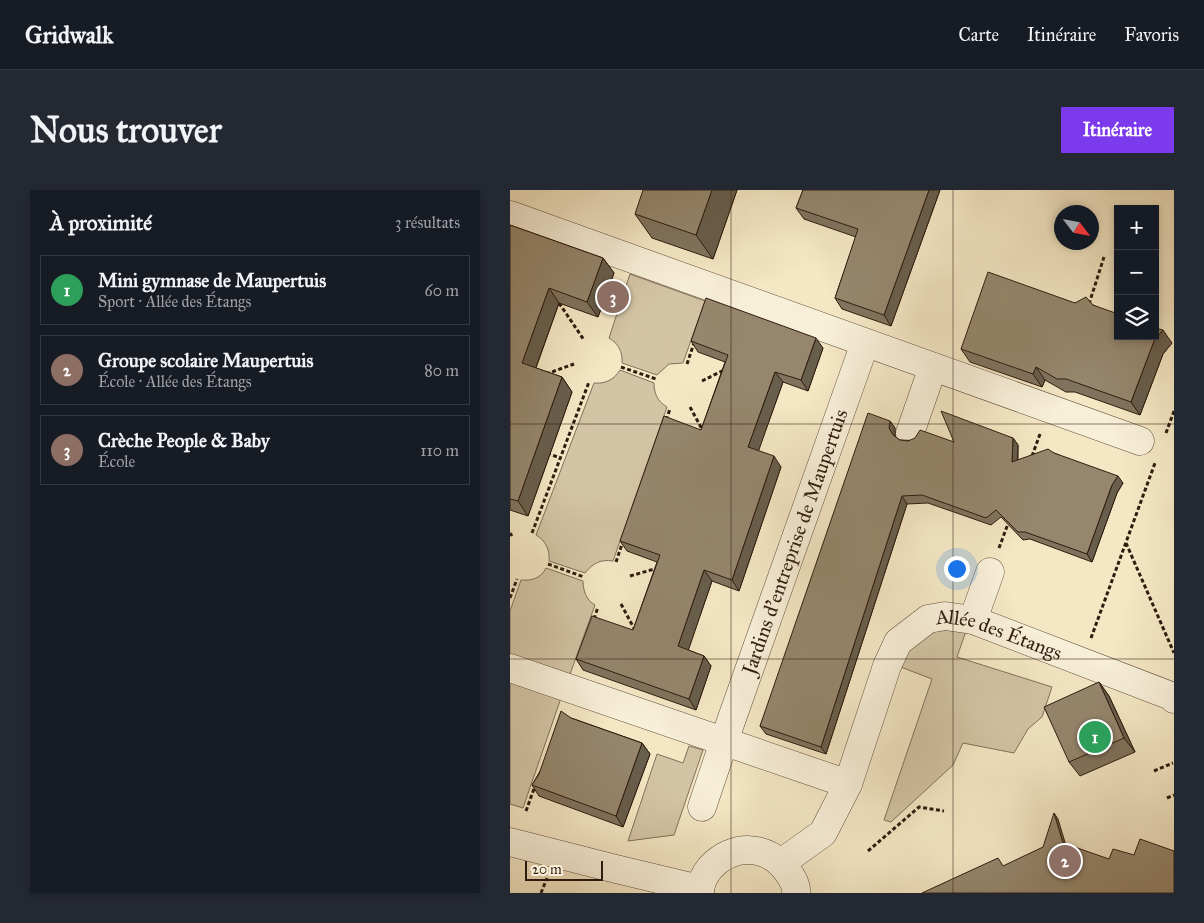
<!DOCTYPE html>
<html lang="fr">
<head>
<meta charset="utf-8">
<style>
	body { margin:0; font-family:"IM FELL Great Primer",serif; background:#242831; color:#f1f3f6 }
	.controls { position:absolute; right:15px; top:15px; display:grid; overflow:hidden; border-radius:0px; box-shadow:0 2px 8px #0003 }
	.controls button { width:45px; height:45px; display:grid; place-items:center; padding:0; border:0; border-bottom:1px solid #363941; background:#171b24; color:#f1f3f6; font:25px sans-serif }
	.compass { position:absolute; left:544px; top:15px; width:45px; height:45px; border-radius:50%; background:#171b24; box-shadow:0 2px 8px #0003; rotate:122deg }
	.scale { position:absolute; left:15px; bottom:12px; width:78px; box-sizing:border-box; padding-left:5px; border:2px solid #2f1c0f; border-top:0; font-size:14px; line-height:18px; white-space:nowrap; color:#2f1c0f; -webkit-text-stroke:4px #f8efd9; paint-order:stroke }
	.you { position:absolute; left:446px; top:378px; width:18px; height:18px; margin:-12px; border:4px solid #fff; border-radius:50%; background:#1a73e8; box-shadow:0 0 0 8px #1a73e833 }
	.badge { display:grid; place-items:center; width:32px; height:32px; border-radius:50%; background:#7c3aed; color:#fff; font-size:16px; font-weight:700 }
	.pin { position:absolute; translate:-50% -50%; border:2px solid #fff; box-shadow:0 1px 5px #0006 }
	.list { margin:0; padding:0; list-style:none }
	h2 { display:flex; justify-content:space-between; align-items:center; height:65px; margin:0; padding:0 20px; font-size:21px }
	h2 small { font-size:16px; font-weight:400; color:#9ea1a6 }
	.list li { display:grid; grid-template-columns:32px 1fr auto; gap:15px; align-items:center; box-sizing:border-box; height:70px; margin:0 10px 10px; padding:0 10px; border:1px solid #363941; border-radius:0px }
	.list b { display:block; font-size:19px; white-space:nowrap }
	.list p { margin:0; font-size:16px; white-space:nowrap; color:#9ea1a6 }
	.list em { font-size:16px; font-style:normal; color:#9ea1a6 }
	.icon { flex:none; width:28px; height:28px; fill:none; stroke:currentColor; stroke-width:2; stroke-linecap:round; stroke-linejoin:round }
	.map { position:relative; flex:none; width:664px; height:703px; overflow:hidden; border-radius:0px }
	header { display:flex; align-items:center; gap:30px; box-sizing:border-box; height:70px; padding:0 25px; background:#171b24; border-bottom:1px solid #363941 }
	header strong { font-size:24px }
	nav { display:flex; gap:28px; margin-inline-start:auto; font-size:18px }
	.intro { display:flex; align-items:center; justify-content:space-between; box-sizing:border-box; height:120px; padding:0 30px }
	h1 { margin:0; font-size:35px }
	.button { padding:12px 22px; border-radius:0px; background:#7c3aed; color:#fff; font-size:18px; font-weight:700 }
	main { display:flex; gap:30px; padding:0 30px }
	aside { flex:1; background:#171b24; border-radius:0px; box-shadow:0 2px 8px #0003 }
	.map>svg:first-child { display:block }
	.green { fill:#d3c4a5; stroke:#81705a }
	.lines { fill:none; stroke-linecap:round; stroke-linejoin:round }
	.minor-casing { stroke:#604f3c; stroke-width:29 }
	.path { stroke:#2f1c0f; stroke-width:3; stroke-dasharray:4 2.5; stroke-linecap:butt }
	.minor { stroke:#f8efd9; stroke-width:28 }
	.wall { fill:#80735e; stroke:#2f1c0f }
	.shaded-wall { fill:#685e4c; stroke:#2f1c0f }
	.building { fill:#95866d; stroke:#2f1c0f }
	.grid { fill:none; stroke:#2f1c0f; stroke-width:1; stroke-opacity:0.55 }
	.labels { text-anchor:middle; stroke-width:5; stroke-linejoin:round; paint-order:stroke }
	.street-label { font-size:20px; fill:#2f1c0f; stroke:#f8efd9 }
</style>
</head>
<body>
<header>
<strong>Gridwalk</strong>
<nav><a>Carte</a><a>Itinéraire</a><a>Favoris</a></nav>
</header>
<div class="intro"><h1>Nous trouver</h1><a class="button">Itinéraire</a></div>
<main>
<aside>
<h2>À proximité<small>3 résultats</small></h2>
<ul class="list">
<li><span class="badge" style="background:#2e9e5b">1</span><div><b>Mini gymnase de Maupertuis</b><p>Sport · Allée des Étangs</p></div><em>60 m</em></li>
<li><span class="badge" style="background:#8d6e63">2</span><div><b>Groupe scolaire Maupertuis</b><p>École · Allée des Étangs</p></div><em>80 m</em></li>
<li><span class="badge" style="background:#8d6e63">3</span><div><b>Crèche People &amp; Baby</b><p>École</p></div><em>110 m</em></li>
</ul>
</aside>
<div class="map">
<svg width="664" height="703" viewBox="0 0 664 703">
	<rect width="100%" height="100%" fill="#f4e7c4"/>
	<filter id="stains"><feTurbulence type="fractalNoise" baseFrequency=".004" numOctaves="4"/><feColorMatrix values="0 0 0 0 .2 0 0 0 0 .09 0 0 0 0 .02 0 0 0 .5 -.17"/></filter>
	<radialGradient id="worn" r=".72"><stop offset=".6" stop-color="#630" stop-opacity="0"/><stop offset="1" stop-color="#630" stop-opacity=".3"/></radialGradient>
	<!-- green -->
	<path class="green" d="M 120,84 L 195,111 L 173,173 L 159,174 L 147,185 L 112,173 C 113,162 108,153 99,148 Z
		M 110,180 L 144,193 C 144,203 147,211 157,217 L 103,371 C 91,369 83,373 75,383 L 39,371 C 40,360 36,351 26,345 L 84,193 C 95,194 104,190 110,180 Z
		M 36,378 L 73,391 C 73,400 76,410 85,415 L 59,487 L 0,466 L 0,421 L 11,390 C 22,391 31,388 36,378 Z
		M 440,440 L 456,441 L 447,467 L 542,497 L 532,527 L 518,539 L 504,563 L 453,553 L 443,575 L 381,632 L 374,630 L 422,489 L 388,476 L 396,460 L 424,441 Z
		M 0,490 L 51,508 L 13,618 L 0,614 Z
		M 179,556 L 193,560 L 164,645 L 118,651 L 147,564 L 173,573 Z"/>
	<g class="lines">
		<!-- minor casing -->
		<g class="minor-casing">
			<g id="minor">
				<path d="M 0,25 L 630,251"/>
				<path d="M 400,243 L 423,177"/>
				<path d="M 463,430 L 480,382"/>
				<path d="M 0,478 L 338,594"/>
				<path id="s1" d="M 192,617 L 221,531 L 355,153"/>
				<path d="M 0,652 L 106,679 L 190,699"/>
				<path id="s2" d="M 271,673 L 313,643 L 338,594 L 377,476 L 388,452 L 418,429 L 435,426 L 463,430 L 661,506 L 664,509"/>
				<path d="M 190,703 C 190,694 195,684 200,678 C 223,653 258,654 278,682 C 282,688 287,695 286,703"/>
			</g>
		</g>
		<!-- path -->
		<path class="path" d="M 49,113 L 74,150
			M 579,114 L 594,67
			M 177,174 L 184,153
			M 111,177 L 146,189
			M 36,184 L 64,174
			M 192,191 L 214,180
			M 180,217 L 193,241
			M 156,230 L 160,219
			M 656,243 L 664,221
			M 37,263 L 50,268
			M 522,266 L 530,244
			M 0,343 L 2,346
			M 22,343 L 79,192
			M 616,353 L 664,463
			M 489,358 L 499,331
			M 106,372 L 113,351
			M 38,374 L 74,387
			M 120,386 L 148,378
			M 0,408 L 7,389
			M 111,414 L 126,442
			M 84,429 L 88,417
			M 581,448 L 645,273
			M 644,581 L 663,573
			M 657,608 L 664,605
			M 16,621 L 25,596
			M 358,661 L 409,617 L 434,621
			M 31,703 L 37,688"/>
		<!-- minor -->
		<use href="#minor" class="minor"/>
	</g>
	<!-- wall -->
	<path class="wall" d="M 227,0 L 203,69 L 142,48 L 125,24 Z
		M 293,0 L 430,0 L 381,136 L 332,119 L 325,108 L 346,47 L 294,29 L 286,18 Z
		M 0,35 L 93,68 L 104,83 L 88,127 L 49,113 L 26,178 L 52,187 L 62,202 L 18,326 L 0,320 Z
		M 565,113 L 583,115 L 662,153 L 653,164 L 630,225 L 565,202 L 556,202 L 535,190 L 532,197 L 460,172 L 451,159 Z
		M 181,151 L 313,158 L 298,201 L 273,192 L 248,261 L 271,277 L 229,401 L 202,391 L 178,460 L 194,466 L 201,476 L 186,520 L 73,480 L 66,469 L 123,440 L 147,372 L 117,361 L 110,351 L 191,240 L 215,172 L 188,162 Z
		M 380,231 L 385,238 L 385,247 L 390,250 L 444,252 L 503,248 L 508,255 L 508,270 L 544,263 L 613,293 L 607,303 L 582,372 L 520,349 L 513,350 L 491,327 L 481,335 L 418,313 L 397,314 L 316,564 L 256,544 L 250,536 Z
		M 589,492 L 599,506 L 625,562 L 570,586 L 559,572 Z
		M 61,528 L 132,553 L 140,564 L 113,637 L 29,606 L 22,595 Z"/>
	<!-- shaded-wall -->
	<path class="shaded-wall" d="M 202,0 L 227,0 L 203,69 L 186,45 Z
		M 419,0 L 430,0 L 381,136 L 374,125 Z
		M 93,68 L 104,83 L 88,127 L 77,112 Z
		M 39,98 L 49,113 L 22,188 L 12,173 Z
		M 653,140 L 662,153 L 653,164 L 630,225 L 621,212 L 644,151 Z
		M 306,148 L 313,158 L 298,201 L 291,190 Z
		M 526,177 L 535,190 L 532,197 L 523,184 Z
		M 265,182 L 273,192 L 246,268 L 238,257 Z
		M 52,187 L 62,202 L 18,326 L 8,311 Z
		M 380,231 L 385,238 L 385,245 L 388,253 L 383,245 L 379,238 Z
		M 503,248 L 508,255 L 507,279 L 502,272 Z
		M 264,266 L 271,277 L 229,401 L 222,390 Z
		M 608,286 L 613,293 L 607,303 L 582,372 L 577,364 L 602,295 Z
		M 392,306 L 397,314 L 316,564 L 311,557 Z
		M 194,380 L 202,391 L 176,467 L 168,456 Z
		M 194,466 L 201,476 L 186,520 L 179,509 Z
		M 589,492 L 599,506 L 625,562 L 614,548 Z
		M 132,553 L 140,564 L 113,637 L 106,626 Z
		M 544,623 L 548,629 L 557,659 L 553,653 Z"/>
	<!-- building -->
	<path class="building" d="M 133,0 L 202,0 L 186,45 L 125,24 Z
		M 293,0 L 419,0 L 374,125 L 325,108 L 348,39 L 286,18 Z
		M 0,35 L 93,68 L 77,112 L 39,98 L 12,173 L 52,187 L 8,311 L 0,309 Z
		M 478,82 L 565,113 L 576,107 L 583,115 L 608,124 L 608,146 L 645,146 L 645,138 L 653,140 L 644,151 L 621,212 L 556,189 L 547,189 L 526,177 L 523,184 L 451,159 Z
		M 196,108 L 306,148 L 291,190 L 265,182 L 238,257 L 264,266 L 222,390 L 194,380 L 168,456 L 194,466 L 179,509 L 66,469 L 82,426 L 123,440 L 150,365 L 110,351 L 154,226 L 191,240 L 218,165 L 181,151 Z
		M 431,221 L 503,248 L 502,272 L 538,259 L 544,263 L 608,286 L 602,295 L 577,364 L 515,342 L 508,342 L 486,320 L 476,328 L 412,305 L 392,306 L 311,557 L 250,536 L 358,223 L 380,231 L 379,238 L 383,245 L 390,250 L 398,251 L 405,248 L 410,240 L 444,252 Z
		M 589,492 L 614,548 L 559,572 L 534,517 Z
		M 51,521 L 61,528 L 132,553 L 106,626 L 22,595 L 29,584 Z
		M 544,623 L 553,653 L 599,669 L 603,659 L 624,665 L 630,649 L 664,661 L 664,703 L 412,703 L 488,668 L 493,676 L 533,657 Z"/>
	<!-- grid -->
	<path class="grid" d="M 221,0 L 221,703M 443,0 L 443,703M 0,234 L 664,234M 0,469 L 664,469"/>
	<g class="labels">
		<!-- street labels -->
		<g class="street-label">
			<text dy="7" stroke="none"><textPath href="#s1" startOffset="281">Jardins d'entreprise de Maupertuis</textPath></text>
			<text dy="7" stroke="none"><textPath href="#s2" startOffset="369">Allée des Étangs</textPath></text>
		</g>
	</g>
	<rect width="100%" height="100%" filter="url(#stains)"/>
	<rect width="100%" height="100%" fill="url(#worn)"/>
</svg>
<div class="controls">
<button>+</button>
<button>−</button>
<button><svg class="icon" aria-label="layers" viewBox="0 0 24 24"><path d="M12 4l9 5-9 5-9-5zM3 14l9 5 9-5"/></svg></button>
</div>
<svg class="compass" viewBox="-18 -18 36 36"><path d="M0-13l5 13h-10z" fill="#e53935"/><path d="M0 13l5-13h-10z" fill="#9ea1a6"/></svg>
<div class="scale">20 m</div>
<div class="you"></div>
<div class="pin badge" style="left:585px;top:547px;background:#2e9e5b">1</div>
<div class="pin badge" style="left:555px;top:671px;background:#8d6e63">2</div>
<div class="pin badge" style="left:103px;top:107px;background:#8d6e63">3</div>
</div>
</main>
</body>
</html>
